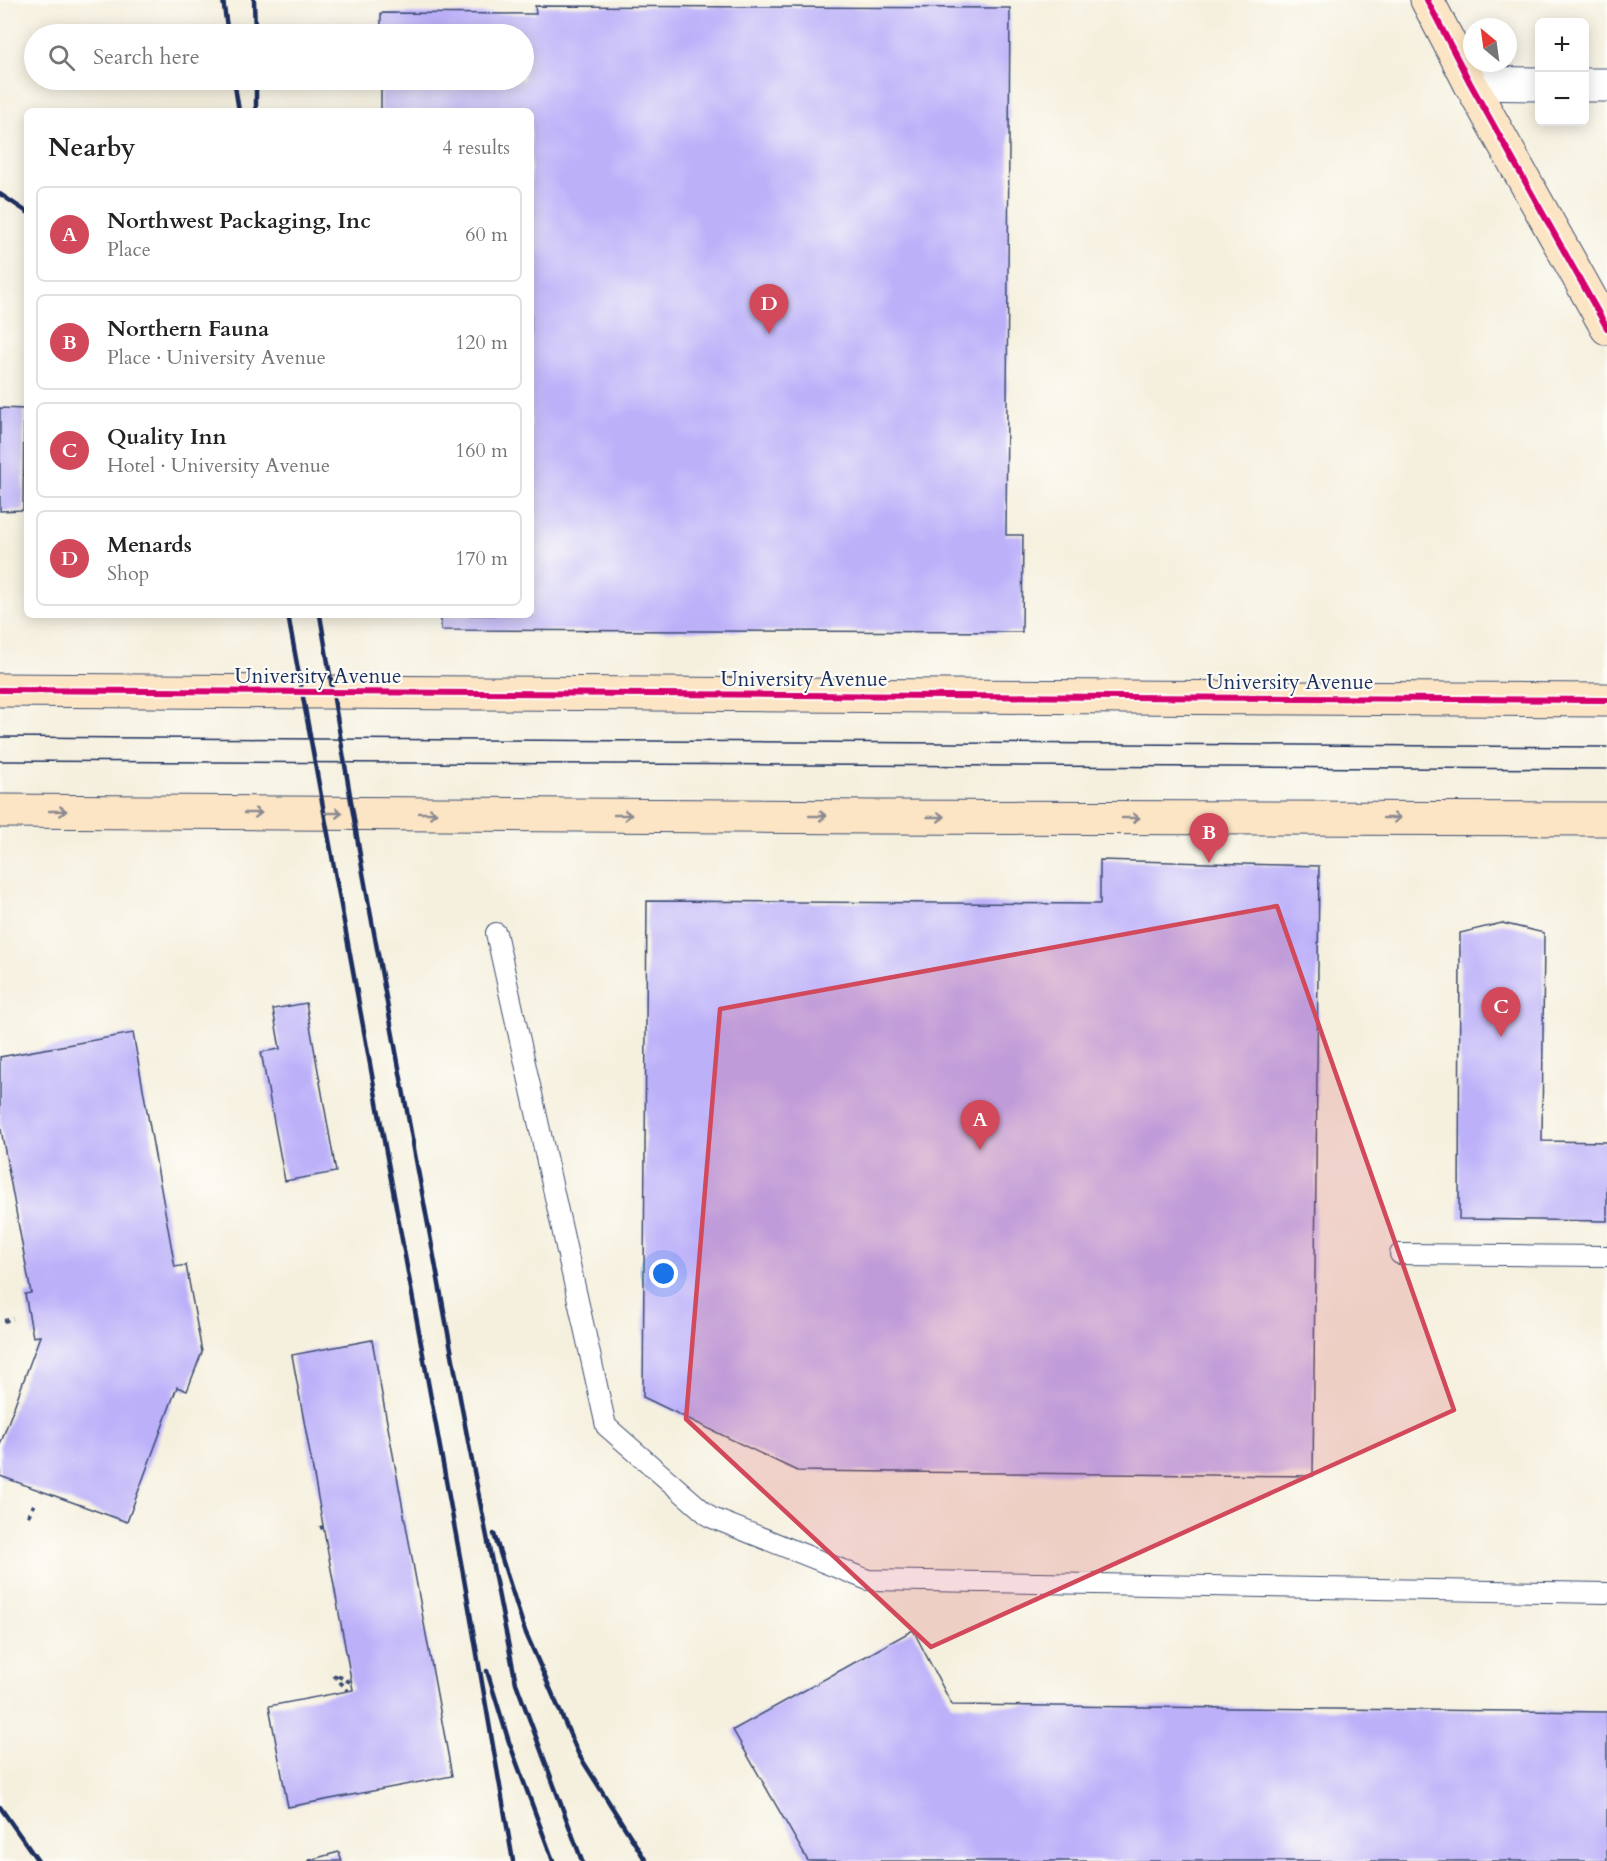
<!DOCTYPE html>
<html lang="en">
<head>
<meta charset="utf-8">
<style>
	body { margin:0; font-family:Cardo,serif; background:#f2f2f2; color:#222 }
	.controls { position:absolute; right:18px; top:18px; display:grid; overflow:hidden; border-radius:9px; box-shadow:0 3px 15px #0003 }
	.controls button { width:54px; height:54px; display:grid; place-items:center; padding:0; border:0; border-bottom:2px solid #e0e0e0; background:#fff; color:#222; font:30px sans-serif }
	.compass { position:absolute; left:1463px; top:18px; width:54px; height:54px; border-radius:50%; background:#fff; box-shadow:0 3px 15px #0003; rotate:331deg }
	.you { position:absolute; left:664px; top:1274px; width:21px; height:21px; margin:-15px; border:4px solid #fff; border-radius:50%; background:#1a73e8; box-shadow:0 0 0 9px #1a73e833 }
	.badge { display:grid; place-items:center; width:39px; height:39px; border-radius:50%; background:#d1495b; color:#fff; font-size:20px; font-weight:700 }
	.pin { position:absolute; translate:-50% -50px; filter:drop-shadow(0 2px 3px #0008) }
	.pin::after { content:''; position:absolute; top:32px; width:21px; height:18px; background:inherit; clip-path:polygon(0 0,100% 0,50% 100%) }
	.list { margin:0; padding:0; list-style:none }
	h2 { display:flex; justify-content:space-between; align-items:center; height:78px; margin:0; padding:0 24px; font-size:26px }
	h2 small { font-size:20px; font-weight:400; color:#767676 }
	.list li { display:grid; grid-template-columns:39px 1fr auto; gap:18px; align-items:center; box-sizing:border-box; height:96px; margin:0 12px 12px; padding:0 12px; border:2px solid #e0e0e0; border-radius:9px }
	.list b { display:block; font-size:22px; white-space:nowrap }
	.list p { margin:0; font-size:20px; white-space:nowrap; color:#767676 }
	.list em { font-size:20px; font-style:normal; color:#767676 }
	.icon { flex:none; width:33px; height:33px; fill:none; stroke:currentColor; stroke-width:2; stroke-linecap:round; stroke-linejoin:round }
	.map { position:relative; flex:none; width:1607px; height:1861px; overflow:hidden }
	.search { position:absolute; background:#fff; box-shadow:0 3px 15px #0003; left:24px; top:24px; width:510px; height:66px; display:flex; align-items:center; gap:15px; box-sizing:border-box; padding:0 21px; border-radius:33px; color:#767676; font-size:22px }
	.panel { position:absolute; background:#fff; box-shadow:0 3px 15px #0003; left:24px; top:108px; width:510px; height:510px; border-radius:9px }
	.map>svg:first-child { display:block }
	.building { fill:#bcb0f9 }
	.lines { fill:none; stroke-linecap:round; stroke-linejoin:round }
	.lane-casing { stroke:#3c4c71; stroke-width:22 }
	.street-casing { stroke:#3c4c71; stroke-width:35 }
	.secondary-casing { stroke:#3c4c71; stroke-width:35 }
	.path { stroke:#3c4c71; stroke-width:4; stroke-dasharray:4.5 4.5; stroke-linecap:butt }
	.lane { stroke:#fff; stroke-width:20 }
	.street { stroke:#fff; stroke-width:33 }
	.secondary { stroke:#fce5c4; stroke-width:33 }
	.tram { stroke:#1b2f5e; stroke-width:1.5 }
	.rail { stroke:#1b2f5e; stroke-width:4.5 }
	.cycleway-casing { stroke:#fdfcf7; stroke-width:10 }
	.cycleway { stroke:#d6006c; stroke-width:6 }
	.oneway { stroke:#8c8a91 }
	.marked { fill:#d1495b; fill-opacity:0.2; stroke:#d1495b; stroke-width:4.5; stroke-linejoin:round }
	.labels { text-anchor:middle; stroke-width:4.5; stroke-linejoin:round; paint-order:stroke }
	.street-label { font-size:21px; fill:#1b2f5e; stroke:#fdfcf7 }
</style>
</head>
<body>
<div class="map">
<svg width="1607" height="1861" viewBox="0 0 1607 1861">
	<rect width="100%" height="100%" fill="#fdfcf7"/>
	<filter id="ink" filterUnits="userSpaceOnUse"><feTurbulence type="fractalNoise" baseFrequency=".0167" numOctaves="2"/><feDisplacementMap in="SourceGraphic" scale="12" xChannelSelector="R" yChannelSelector="G"/><feConvolveMatrix kernelMatrix="1 2 1 2 8 2 1 2 1" color-interpolation-filters="sRGB"/></filter>
	<filter id="wash" filterUnits="userSpaceOnUse"><feTurbulence type="fractalNoise" baseFrequency=".008" numOctaves="4" result="noise"/><feDisplacementMap in="SourceGraphic" scale="24" xChannelSelector="R" yChannelSelector="G"/><feGaussianBlur stdDeviation="1.35" result="paint"/><feColorMatrix in="noise" values="0 0 0 0 0 0 0 0 0 0 0 0 0 0 0 0 0 1.4 0 .05"/><feComposite in="paint" operator="in"/></filter>
	<g filter="url(#wash)">
		<rect width="100%" height="100%" fill="#f5f0de"/>
		<g id="blocks">
			<!-- building -->
			<path class="building" d="M 535,6 L 1010,8 L 1006,535 L 1023,535 L 1022,632 L 441,630 L 441,615 L 531,615 L 531,111 L 381,111 L 381,80 L 524,80 L 524,34 L 381,34 L 381,13 L 536,14 Z
				M 0,408 L 24,409 L 23,510 L 0,511 Z
				M 1100,860 L 1319,866 L 1313,1476 L 797,1471 L 643,1397 L 647,901 L 1100,904 Z
				M 1502,923 L 1544,933 L 1542,1141 L 1607,1142 L 1607,1221 L 1459,1219 L 1460,933 Z
				M 306,1003 L 336,1172 L 285,1181 L 261,1052 L 280,1049 L 273,1009 Z
				M 133,1033 L 175,1267 L 186,1265 L 202,1352 L 187,1391 L 177,1387 L 127,1522 L 0,1476 L 0,1445 L 40,1336 L 33,1337 L 25,1294 L 31,1293 L 0,1124 L 0,1057 Z
				M 372,1340 L 452,1776 L 288,1807 L 269,1706 L 353,1690 L 292,1355 Z
				M 913,1630 L 952,1705 L 1607,1712 L 1607,1861 L 808,1861 L 733,1730 Z
				M 339,1852 L 342,1861 L 309,1861 L 309,1860 Z"/>
		</g>
	</g>
	<g filter="url(#ink)">
		<use href="#blocks" fill-opacity="0" stroke="#3c4c71" stroke-width="1.5"/>
		<g class="lines">
			<!-- lane casing -->
			<g class="lane-casing">
				<path id="lane" d="M 496,933 L 606,1426 L 710,1517 L 868,1580 L 1607,1593
					M 1400,1254 L 1607,1256"/>
			</g>
			<!-- street casing -->
			<g class="street-casing">
				<path id="street" d="M 1470,83 L 1540,84
					M 1584,85 L 1607,85"/>
			</g>
			<!-- secondary casing -->
			<g class="secondary-casing">
				<path id="secondary" d="M 1427,0 L 1470,83 L 1607,328
					M 0,690 L 1607,700
					M 0,811 L 877,817 L 1607,819"/>
			</g>
			<!-- path -->
			<path class="path" d="M 4,1321 L 13,1319
				M 28,1516 L 34,1505
				M 320,1528 L 323,1527
				M 334,1675 L 348,1691
				M 338,1676 L 352,1683"/>
			<!-- lane -->
			<use href="#lane" class="lane"/>
			<!-- street -->
			<use href="#street" class="street"/>
			<!-- secondary -->
			<use href="#secondary" class="secondary"/>
			<!-- tram -->
			<path class="tram" d="M 0,737 L 1607,747
				M 0,761 L 1607,769"/>
			<!-- rail -->
			<path class="rail" d="M 223,0 L 228,34
				M 254,0 L 255,34
				M 234,80 L 239,111
				M 256,80 L 256,111
				M 0,194 L 27,212
				M 288,615 L 464,1579 L 513,1861
				M 320,615 L 363,873 L 468,1441 L 516,1683 L 582,1861
				M 494,1534 L 525,1631 L 579,1755 L 646,1861
				M 487,1671 L 509,1742 L 553,1861
				M 0,1807 L 38,1861"/>
			<!-- cycleway casing -->
			<g class="cycleway-casing">
				<path id="cycleway" d="M 1427,0 L 1470,83 L 1607,328
					M 0,690 L 1607,700"/>
			</g>
			<!-- cycleway -->
			<use href="#cycleway" class="cycleway"/>
		</g>
		<!-- one-way arrows -->
		<defs><path id="oneway-shaft" d="M-6 0H5M1.5-3L5.5 0L1.5 3" fill="none" stroke-width="1.6" stroke-linecap="round" stroke-linejoin="round" transform="scale(1.5)"/></defs>
		<g class="oneway">
			<use href="#oneway-shaft" transform="translate(58 811)"/>
			<use href="#oneway-shaft" transform="translate(253 813)"/>
			<use href="#oneway-shaft" transform="translate(334 813)"/>
			<use href="#oneway-shaft" transform="translate(428 813)"/>
			<use href="#oneway-shaft" transform="translate(623 815)"/>
			<use href="#oneway-shaft" transform="translate(818 816)"/>
			<use href="#oneway-shaft" transform="translate(936 817)"/>
			<use href="#oneway-shaft" transform="translate(1131 818)"/>
			<use href="#oneway-shaft" transform="translate(1392 818)"/>
		</g>
	</g>
	<!-- marked area -->
	<path class="marked" d="M 1277,906 L 1454,1410 L 931,1647 L 686,1419 L 720,1009 Z"/>
	<g class="labels">
		<!-- street labels -->
		<g class="street-label">
			<text x="318" y="683">University Avenue</text>
			<text x="804" y="686">University Avenue</text>
			<text x="1290" y="689">University Avenue</text>
		</g>
	</g>
</svg>
<div class="controls">
<button>+</button>
<button>−</button>
</div>
<svg class="compass" viewBox="-18 -18 36 36"><path d="M0-13l5 13h-10z" fill="#e53935"/><path d="M0 13l5-13h-10z" fill="#767676"/></svg>
<div class="you"></div>
<div class="pin badge" style="left:980px;top:1150px">A</div>
<div class="pin badge" style="left:1209px;top:863px">B</div>
<div class="pin badge" style="left:1501px;top:1037px">C</div>
<div class="pin badge" style="left:769px;top:334px">D</div>
<div class="search"><svg class="icon" aria-label="search" viewBox="0 0 24 24"><circle cx="10" cy="10" r="6"/><path d="M15 15l6 6"/></svg>Search here</div>
<section class="panel">
<h2>Nearby<small>4 results</small></h2>
<ul class="list">
<li><span class="badge">A</span><div><b>Northwest Packaging, Inc</b><p>Place</p></div><em>60 m</em></li>
<li><span class="badge">B</span><div><b>Northern Fauna</b><p>Place · University Avenue</p></div><em>120 m</em></li>
<li><span class="badge">C</span><div><b>Quality Inn</b><p>Hotel · University Avenue</p></div><em>160 m</em></li>
<li><span class="badge">D</span><div><b>Menards</b><p>Shop</p></div><em>170 m</em></li>
</ul>
</section>
</div>
</body>
</html>
